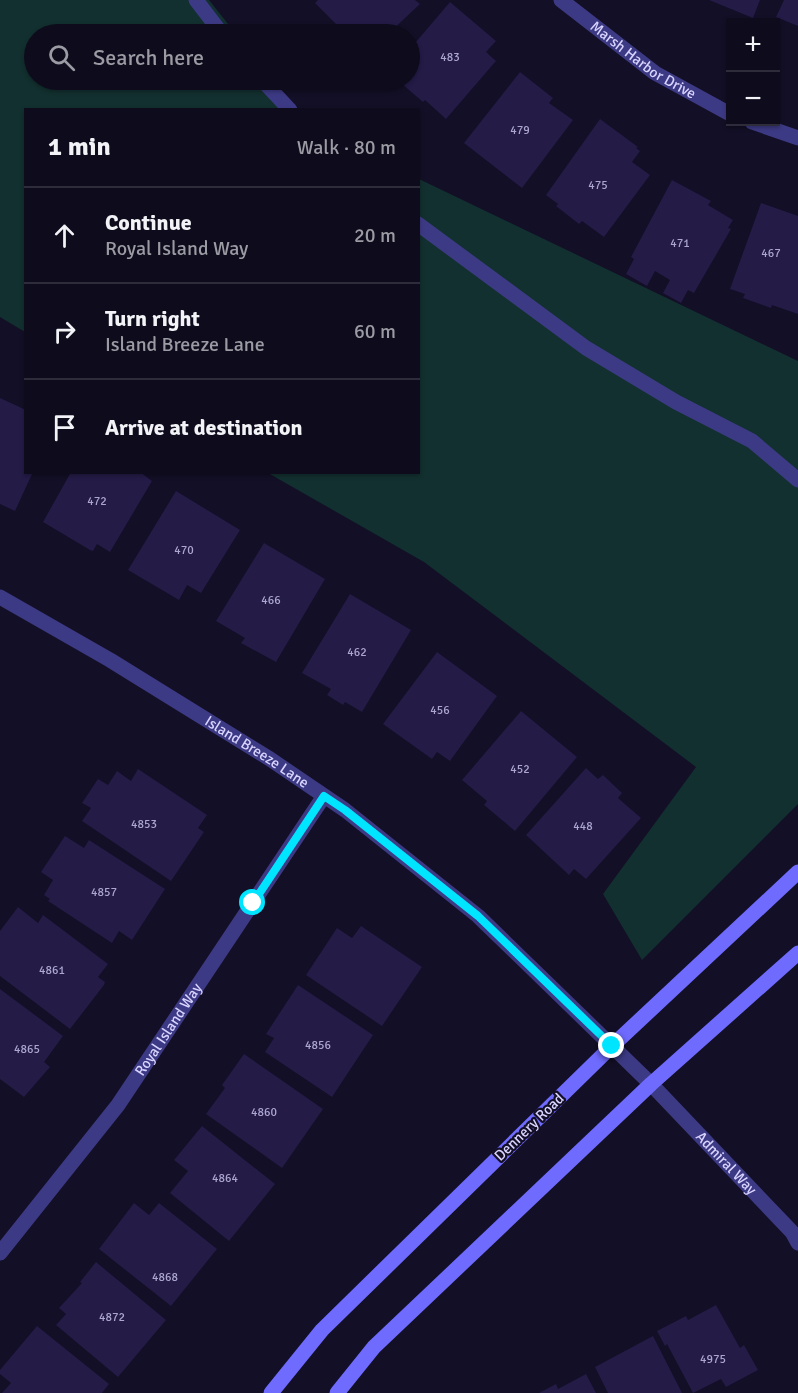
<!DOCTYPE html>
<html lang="en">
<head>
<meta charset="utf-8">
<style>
	body { margin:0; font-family:Signika,sans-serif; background:#1c1929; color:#f1f3f6 }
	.controls { position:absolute; right:18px; top:18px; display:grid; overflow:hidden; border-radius:0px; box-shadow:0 2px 4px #0004 }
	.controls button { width:54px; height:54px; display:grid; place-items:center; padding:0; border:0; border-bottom:2px solid #2e2b3b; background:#0e0b1c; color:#f1f3f6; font:30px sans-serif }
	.stop { position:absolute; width:18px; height:18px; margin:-14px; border:4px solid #00e5ff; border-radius:50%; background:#fff }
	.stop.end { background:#00e5ff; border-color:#fff; box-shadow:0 2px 6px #0008 }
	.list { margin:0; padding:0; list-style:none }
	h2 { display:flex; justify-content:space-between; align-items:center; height:78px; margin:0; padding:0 24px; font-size:26px }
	h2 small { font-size:20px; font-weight:400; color:#9b9ba3 }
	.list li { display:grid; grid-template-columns:39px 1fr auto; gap:18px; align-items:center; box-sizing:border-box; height:96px; padding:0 24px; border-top:2px solid #2e2b3b }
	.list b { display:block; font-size:22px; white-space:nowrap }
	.list p { margin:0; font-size:20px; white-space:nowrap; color:#9b9ba3 }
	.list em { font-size:20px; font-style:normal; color:#9b9ba3 }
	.icon { flex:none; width:33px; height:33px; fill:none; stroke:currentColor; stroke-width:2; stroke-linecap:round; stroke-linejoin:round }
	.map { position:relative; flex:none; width:798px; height:1393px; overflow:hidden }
	.search { position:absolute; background:#0e0b1c; box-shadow:0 2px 4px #0004; left:24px; top:24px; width:396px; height:66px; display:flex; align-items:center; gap:15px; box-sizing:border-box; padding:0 21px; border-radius:33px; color:#9b9ba3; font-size:22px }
	.panel { position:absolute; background:#0e0b1c; box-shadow:0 2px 4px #0004; left:24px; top:108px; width:396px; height:366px; border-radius:0px }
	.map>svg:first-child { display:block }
	.green { fill:#12302f }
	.building { fill:#241b47 }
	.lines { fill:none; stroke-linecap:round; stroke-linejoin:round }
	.lane { stroke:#3d3a85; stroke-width:15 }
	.street { stroke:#3d3a85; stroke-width:15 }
	.secondary { stroke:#6f6bff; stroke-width:15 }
	.route { stroke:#00e5ff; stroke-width:8 }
	.labels { text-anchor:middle; stroke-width:4.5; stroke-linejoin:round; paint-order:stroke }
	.number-label { font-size:12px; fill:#aca6d1 }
	.street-label { font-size:15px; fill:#d9d4ff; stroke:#130f26 }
</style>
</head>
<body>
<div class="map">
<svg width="798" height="1393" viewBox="0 0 798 1393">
	<rect width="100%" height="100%" fill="#130f26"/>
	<!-- green -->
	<path class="green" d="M 0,0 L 209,0 L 236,34 L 34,34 L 34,80 L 271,80 L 294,109 L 26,110 L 25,332 L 0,317 Z
		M 419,179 L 798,361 L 798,804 L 642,960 L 603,894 L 696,767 L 424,562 L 268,473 L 418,472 Z"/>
	<!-- building -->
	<path class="building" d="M 318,0 L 415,0 L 420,4 L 388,34 L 346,34 L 315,3 Z
		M 709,0 L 760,0 L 753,18 Z
		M 784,0 L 798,0 L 798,26 L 776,17 Z
		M 450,2 L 496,41 L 486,52 L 496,61 L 446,119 L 425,100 L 423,102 L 401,83 L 404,80 L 410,80 L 410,49 Z
		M 520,72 L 553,98 L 549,103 L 573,120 L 522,188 L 464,143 Z
		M 600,119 L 638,147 L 636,148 L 640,151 L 632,162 L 650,175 L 604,237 L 582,221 L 579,224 L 556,206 L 558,204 L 546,195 Z
		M 672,180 L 711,201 L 708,205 L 733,220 L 728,228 L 731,229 L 694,293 L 688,290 L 681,303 L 663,293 L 670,280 L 655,271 L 647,286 L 626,274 L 634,259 L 631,257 Z
		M 761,203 L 798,216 L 798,314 L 772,305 L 771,308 L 743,298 L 745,294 L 730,289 Z
		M 0,398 L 26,410 L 26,472 L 33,472 L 15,511 L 0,504 Z
		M 71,472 L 140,472 L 152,481 L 110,552 L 97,544 L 93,551 L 90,550 L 43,522 Z
		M 176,491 L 240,530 L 201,593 L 187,585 L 179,600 L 128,570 Z
		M 264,543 L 325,579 L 276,662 L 241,643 L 245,638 L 216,621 Z
		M 350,594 L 411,630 L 362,712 L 345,702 L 343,705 L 327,695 L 331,689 L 302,673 Z
		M 437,652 L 497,696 L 450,761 L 437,752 L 432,759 L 383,724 Z
		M 521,711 L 577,757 L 515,831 L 484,805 L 487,801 L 462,780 Z
		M 586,768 L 598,779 L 603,775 L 622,793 L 618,798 L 641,818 L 586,879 L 574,869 L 569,875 L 526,835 Z
		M 138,769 L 207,815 L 198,828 L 204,832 L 171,881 L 82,821 L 91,808 L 82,803 L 98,779 L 108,785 L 117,771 L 131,781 Z
		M 65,836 L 84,848 L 89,840 L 165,889 L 132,940 L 119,931 L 112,943 L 48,901 L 50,899 L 44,895 L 53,880 L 41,872 Z
		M 18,907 L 38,923 L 43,915 L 108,964 L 98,977 L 105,982 L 104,985 L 70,1029 L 0,976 L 0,931 Z
		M 361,926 L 422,967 L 382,1026 L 306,975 L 337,928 L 352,938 Z
		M 298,985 L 373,1035 L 332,1097 L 265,1052 L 274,1038 L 266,1034 Z
		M 0,989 L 63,1036 L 44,1062 L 50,1067 L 24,1097 L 0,1079 Z
		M 244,1054 L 323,1109 L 282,1168 L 206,1114 L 225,1088 L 222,1085 Z
		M 202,1126 L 275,1184 L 229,1241 L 170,1193 L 188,1171 L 174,1160 Z
		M 134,1203 L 149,1215 L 159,1203 L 217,1249 L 171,1306 L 99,1249 Z
		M 96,1262 L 166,1320 L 118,1377 L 56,1325 L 66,1314 L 59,1308 L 82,1283 L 80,1282 Z
		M 716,1305 L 740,1348 L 744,1345 L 758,1370 L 726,1387 L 721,1379 L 693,1393 L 667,1344 L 665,1346 L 657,1331 L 686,1316 L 688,1320 Z
		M 37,1326 L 109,1384 L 102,1393 L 2,1393 L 11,1383 L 0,1374 L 0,1370 Z
		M 653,1336 L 682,1393 L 608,1393 L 595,1367 Z
		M 586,1374 L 596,1393 L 539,1393 L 556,1384 L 558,1389 Z"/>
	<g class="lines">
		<!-- lane -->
		<path class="lane" d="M 196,0 L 222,34
			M 262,80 L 290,110
			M 418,224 L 586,348 L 676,402 L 752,441 L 798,480"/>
		<!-- street -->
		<g class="street">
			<path id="s1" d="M 561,0 L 655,73 L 730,114"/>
			<path d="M 752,122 L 798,138"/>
			<path id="s2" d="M 0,597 L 110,660 L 270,759 L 345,810 L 478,916 L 651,1084 L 792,1232 L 798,1243"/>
			<path id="s3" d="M 0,1253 L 118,1105 L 324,796"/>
		</g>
		<!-- secondary -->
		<path class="secondary" d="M 271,1393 L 322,1330 L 612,1046 L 798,872
			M 337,1393 L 374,1347 L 651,1084 L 798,953"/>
	</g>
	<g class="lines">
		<!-- route -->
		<path class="route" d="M 253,903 L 324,796 L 345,810 L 478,916 L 612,1046"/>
	</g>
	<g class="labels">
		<!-- number labels -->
		<g class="number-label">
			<text x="450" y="61">483</text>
			<text x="520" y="134">479</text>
			<text x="598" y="189">475</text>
			<text x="680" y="247">471</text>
			<text x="771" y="257">467</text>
			<text x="97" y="505">472</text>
			<text x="184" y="554">470</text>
			<text x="271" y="604">466</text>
			<text x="357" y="656">462</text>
			<text x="440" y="714">456</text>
			<text x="520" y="773">452</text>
			<text x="144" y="828">4853</text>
			<text x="583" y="830">448</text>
			<text x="104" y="896">4857</text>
			<text x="52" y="974">4861</text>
			<text x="318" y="1049">4856</text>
			<text x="27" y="1053">4865</text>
			<text x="264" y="1116">4860</text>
			<text x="225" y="1182">4864</text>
			<text x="165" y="1281">4868</text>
			<text x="112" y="1321">4872</text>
			<text x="713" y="1363">4975</text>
		</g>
		<!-- street labels -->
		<g class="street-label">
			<text dy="5" stroke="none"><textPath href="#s1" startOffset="102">Marsh Harbor Drive</textPath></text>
			<text dy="5" stroke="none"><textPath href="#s2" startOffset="300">Island Breeze Lane</textPath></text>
			<text dy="5" stroke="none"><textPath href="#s3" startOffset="280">Royal Island Way</textPath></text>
			<text transform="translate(529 1127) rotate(-44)" y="5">Dennery Road</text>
			<text dy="5" stroke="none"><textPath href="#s2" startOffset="926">Admiral Way</textPath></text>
		</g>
	</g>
</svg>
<div class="controls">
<button>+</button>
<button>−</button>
</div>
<div class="stop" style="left:253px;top:903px"></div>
<div class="stop end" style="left:612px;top:1046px"></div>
<div class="search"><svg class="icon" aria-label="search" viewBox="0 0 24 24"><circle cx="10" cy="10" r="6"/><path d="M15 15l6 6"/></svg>Search here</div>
<section class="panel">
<h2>1 min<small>Walk · 80 m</small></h2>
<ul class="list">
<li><svg class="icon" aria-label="ahead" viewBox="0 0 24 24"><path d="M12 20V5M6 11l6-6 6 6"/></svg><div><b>Continue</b><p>Royal Island Way</p></div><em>20 m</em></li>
<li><svg class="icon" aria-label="right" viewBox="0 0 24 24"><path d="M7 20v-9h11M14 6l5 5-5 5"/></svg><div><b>Turn right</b><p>Island Breeze Lane</p></div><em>60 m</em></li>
<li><svg class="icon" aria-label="arrive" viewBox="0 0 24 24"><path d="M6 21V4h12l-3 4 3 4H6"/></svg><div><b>Arrive at destination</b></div></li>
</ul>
</section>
</div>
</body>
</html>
